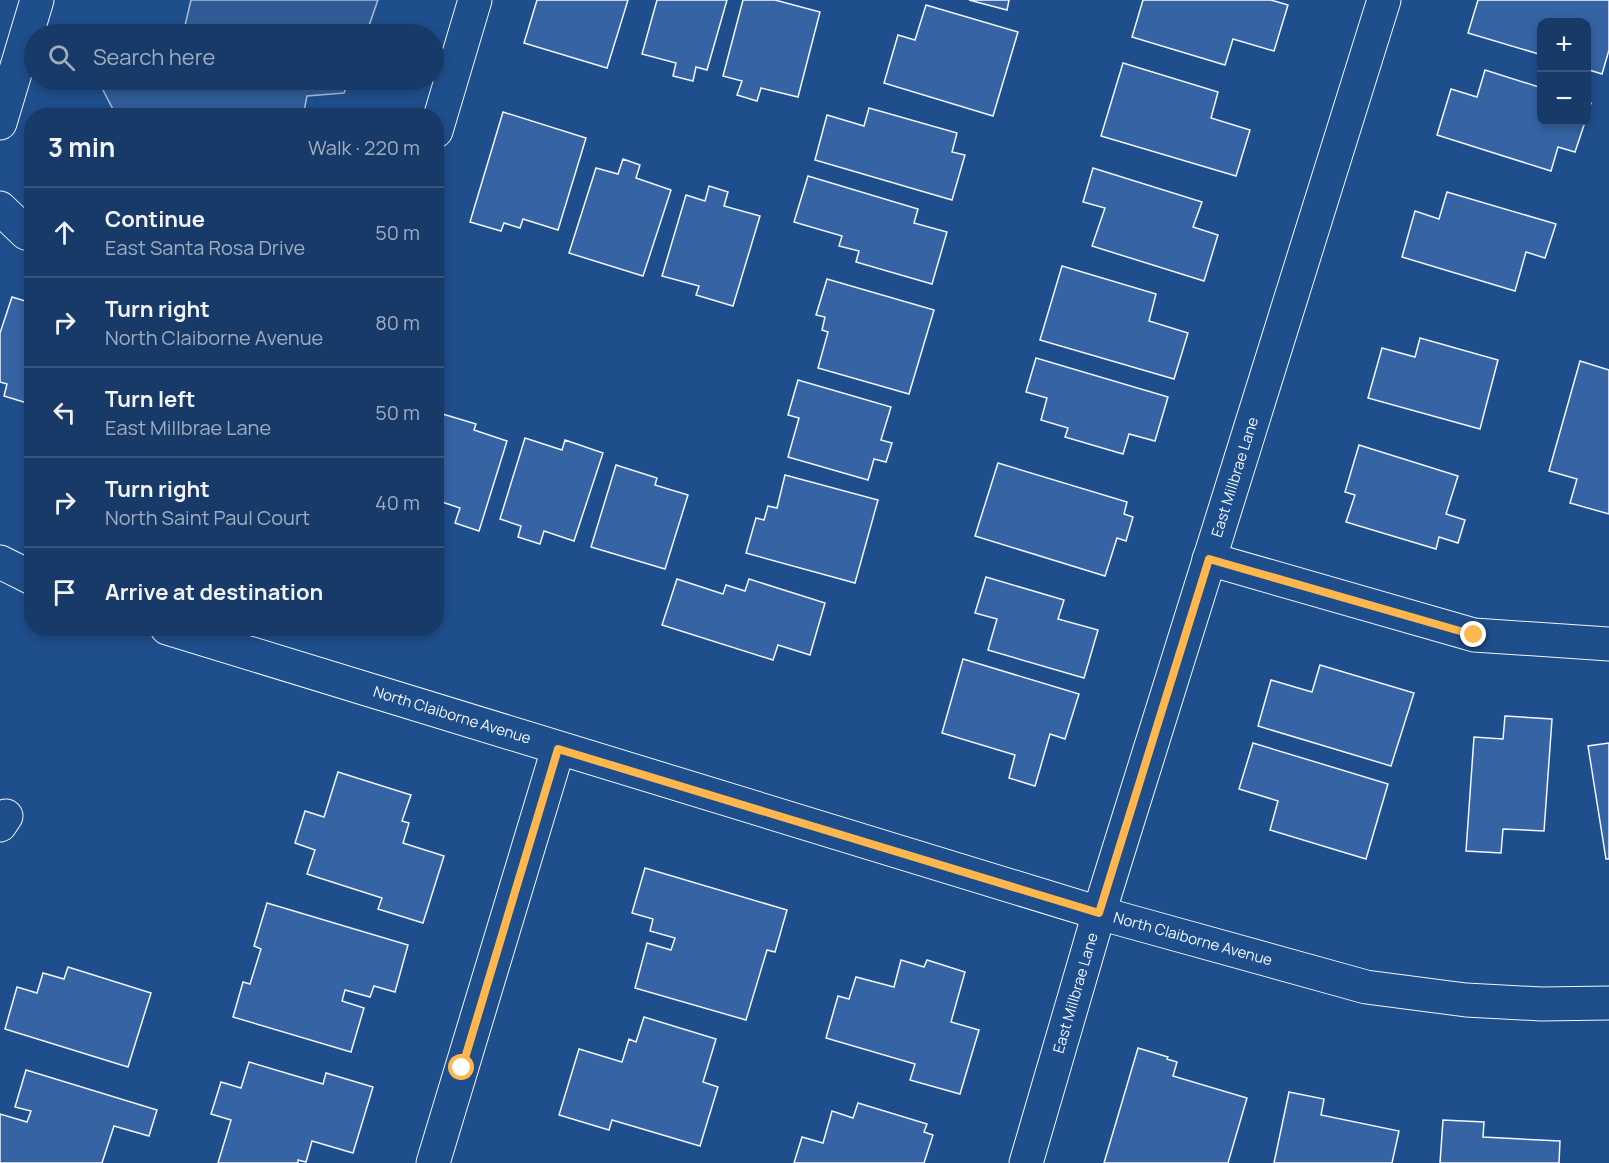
<!DOCTYPE html>
<html lang="en">
<head>
<meta charset="utf-8">
<style>
	body { margin:0; font-family:Manrope,sans-serif; background:#244571; color:#f1f3f6 }
	.controls { position:absolute; right:18px; top:18px; display:grid; overflow:hidden; border-radius:12px; box-shadow:0 3px 9px #0003 }
	.controls button { width:54px; height:54px; display:grid; place-items:center; padding:0; border:0; border-bottom:2px solid #36547d; background:#173a69; color:#f1f3f6; font:30px sans-serif }
	.stop { position:absolute; width:18px; height:18px; margin:-14px; border:4px solid #ffb74d; border-radius:50%; background:#fff }
	.stop.end { background:#ffb74d; border-color:#fff; box-shadow:0 2px 6px #0008 }
	.list { margin:0; padding:0; list-style:none }
	h2 { display:flex; justify-content:space-between; align-items:center; height:78px; margin:0; padding:0 24px; font-size:26px }
	h2 small { font-size:20px; font-weight:400; color:#9eadc0 }
	.list li { display:grid; grid-template-columns:39px 1fr auto; gap:18px; align-items:center; box-sizing:border-box; height:90px; padding:0 24px; border-top:2px solid #36547d }
	.list b { display:block; font-size:22px; white-space:nowrap }
	.list p { margin:0; font-size:20px; white-space:nowrap; color:#9eadc0 }
	.list em { font-size:20px; font-style:normal; color:#9eadc0 }
	.icon { flex:none; width:33px; height:33px; fill:none; stroke:currentColor; stroke-width:2; stroke-linecap:round; stroke-linejoin:round }
	.map { position:relative; flex:none; width:1609px; height:1163px; overflow:hidden }
	.search { position:absolute; background:#173a69; box-shadow:0 3px 9px #0003; left:24px; top:24px; width:420px; height:66px; display:flex; align-items:center; gap:15px; box-sizing:border-box; padding:0 21px; border-radius:33px; color:#9eadc0; font-size:22px }
	.panel { position:absolute; background:#173a69; box-shadow:0 3px 9px #0003; left:24px; top:108px; width:420px; height:528px; border-radius:24px }
	.map>svg:first-child { display:block }
	.built { fill:#305b95; stroke:#a8bbd7; stroke-width:1.5 }
	.building { fill:#3563a3; stroke:#f2f6ff; stroke-width:1.5 }
	.lines { fill:none; stroke-linecap:round; stroke-linejoin:round }
	.minor-casing { stroke:#f2f6ff; stroke-width:35 }
	.minor { stroke:#1f4e8c; stroke-width:33 }
	.route { stroke:#ffb74d; stroke-width:8 }
	.labels { text-anchor:middle; stroke-width:4.5; stroke-linejoin:round; paint-order:stroke }
	.street-label { font-size:15px; fill:#f2f6ff; stroke:#1f4e8c }
</style>
</head>
<body>
<div class="map">
<svg width="1609" height="1163" viewBox="0 0 1609 1163">
	<rect width="100%" height="100%" fill="#1f4e8c"/>
	<!-- built -->
	<path class="built" d="M 191,0 L 378,0 L 366,34 L 183,34 Z
		M 104,80 L 349,80 L 344,93 L 307,96 L 303,116 L 116,115 L 103,90 Z"/>
	<!-- building -->
	<path class="building" d="M 537,0 L 628,0 L 607,68 L 524,43 Z
		M 657,0 L 727,0 L 707,70 L 696,67 L 693,81 L 673,76 L 676,63 L 642,54 Z
		M 743,0 L 775,0 L 820,12 L 798,97 L 761,88 L 757,101 L 737,95 L 742,81 L 723,76 Z
		M 969,0 L 1009,0 L 1007,10 Z
		M 1143,0 L 1271,0 L 1288,5 L 1274,51 L 1233,39 L 1225,65 L 1132,37 Z
		M 1478,0 L 1609,0 L 1609,50 L 1602,74 L 1586,69 L 1586,22 L 1542,22 L 1542,55 L 1468,33 Z
		M 926,5 L 1018,32 L 993,116 L 884,83 L 898,35 L 915,40 Z
		M 1123,63 L 1218,92 L 1211,118 L 1250,130 L 1236,176 L 1101,136 Z
		M 1485,70 L 1542,88 L 1542,122 L 1585,122 L 1575,152 L 1558,147 L 1551,171 L 1437,135 L 1451,89 L 1477,97 Z
		M 1586,102 L 1591,103 L 1586,117 Z
		M 869,108 L 957,133 L 952,152 L 965,155 L 952,200 L 815,160 L 827,115 L 864,126 Z
		M 503,112 L 586,138 L 558,230 L 523,219 L 520,228 L 504,223 L 501,231 L 470,222 Z
		M 623,159 L 640,165 L 636,178 L 671,190 L 643,276 L 569,253 L 596,168 L 618,174 Z
		M 1093,168 L 1202,202 L 1193,227 L 1218,235 L 1204,281 L 1092,246 L 1105,208 L 1083,202 Z
		M 808,176 L 918,209 L 914,223 L 947,232 L 932,284 L 856,262 L 859,251 L 839,246 L 842,236 L 794,222 Z
		M 709,186 L 728,192 L 724,206 L 760,216 L 733,306 L 696,295 L 699,286 L 662,276 L 686,195 L 705,201 Z
		M 1447,192 L 1556,224 L 1545,258 L 1526,252 L 1515,291 L 1402,257 L 1415,211 L 1439,219 Z
		M 1062,266 L 1156,294 L 1149,321 L 1188,333 L 1174,379 L 1040,340 Z
		M 827,279 L 934,310 L 909,394 L 818,368 L 828,332 L 822,330 L 825,317 L 816,315 Z
		M 12,297 L 32,303 L 32,411 L 26,409 L 27,403 L 4,396 L 7,384 L 0,382 L 0,333 Z
		M 1420,338 L 1498,360 L 1480,429 L 1368,398 L 1382,348 L 1415,357 Z
		M 1036,358 L 1168,397 L 1155,441 L 1129,434 L 1123,454 L 1065,437 L 1068,428 L 1041,420 L 1047,398 L 1026,392 Z
		M 1580,361 L 1609,370 L 1609,514 L 1570,503 L 1577,479 L 1549,471 Z
		M 798,380 L 891,407 L 881,440 L 892,443 L 886,462 L 874,459 L 868,480 L 788,457 L 799,418 L 788,415 Z
		M 436,412 L 476,424 L 474,430 L 507,441 L 479,531 L 455,523 L 460,508 L 436,500 Z
		M 525,438 L 562,450 L 565,440 L 603,453 L 574,541 L 544,531 L 540,544 L 518,537 L 521,526 L 500,519 Z
		M 1359,445 L 1458,476 L 1446,514 L 1465,520 L 1458,543 L 1439,537 L 1436,549 L 1346,522 L 1355,495 L 1345,492 Z
		M 998,463 L 1127,502 L 1124,514 L 1133,517 L 1126,541 L 1117,538 L 1105,576 L 975,536 Z
		M 616,465 L 657,478 L 655,485 L 688,495 L 665,569 L 591,547 Z
		M 785,475 L 878,500 L 855,583 L 746,553 L 756,518 L 764,520 L 768,506 L 777,508 Z
		M 986,577 L 1064,600 L 1058,619 L 1098,630 L 1084,678 L 988,650 L 997,619 L 975,613 Z
		M 677,579 L 723,594 L 726,585 L 745,591 L 749,579 L 825,603 L 810,655 L 778,645 L 773,660 L 662,625 Z
		M 963,659 L 1079,694 L 1065,739 L 1050,734 L 1035,786 L 1009,778 L 1015,755 L 942,733 Z
		M 1320,665 L 1414,693 L 1391,766 L 1258,726 L 1271,680 L 1312,692 Z
		M 1505,716 L 1552,719 L 1544,831 L 1503,829 L 1501,853 L 1466,851 L 1474,737 L 1503,739 Z
		M 1253,743 L 1388,784 L 1366,859 L 1270,830 L 1278,801 L 1239,789 Z
		M 1609,743 L 1609,859 L 1606,859 L 1588,746 Z
		M 338,772 L 411,795 L 402,821 L 409,823 L 403,843 L 444,856 L 423,923 L 378,909 L 382,898 L 307,874 L 315,850 L 295,843 L 305,811 L 324,817 Z
		M 645,868 L 787,910 L 775,952 L 767,950 L 746,1020 L 635,988 L 647,943 L 671,950 L 675,938 L 650,931 L 653,919 L 632,913 Z
		M 267,903 L 408,945 L 395,992 L 374,986 L 370,997 L 345,990 L 342,1001 L 364,1008 L 351,1052 L 233,1017 L 243,982 L 250,984 L 261,949 L 254,946 Z
		M 901,960 L 924,967 L 927,960 L 965,972 L 951,1022 L 979,1030 L 960,1094 L 910,1080 L 915,1064 L 826,1038 L 838,996 L 849,999 L 856,977 L 894,987 Z
		M 68,967 L 151,993 L 128,1067 L 5,1029 L 17,987 L 37,993 L 43,973 L 64,979 Z
		M 644,1017 L 716,1039 L 703,1082 L 718,1087 L 700,1146 L 612,1120 L 609,1130 L 559,1115 L 579,1049 L 622,1062 L 629,1039 L 636,1042 Z
		M 1138,1048 L 1168,1057 L 1167,1059 L 1177,1062 L 1173,1076 L 1247,1098 L 1228,1163 L 1104,1163 Z
		M 249,1062 L 323,1084 L 326,1073 L 373,1087 L 353,1153 L 312,1141 L 306,1162 L 298,1160 L 298,1163 L 218,1163 L 231,1120 L 211,1114 L 221,1082 L 241,1088 Z
		M 26,1070 L 157,1110 L 149,1136 L 114,1126 L 102,1163 L 0,1163 L 0,1114 L 27,1122 L 31,1111 L 15,1107 Z
		M 1289,1092 L 1324,1099 L 1321,1115 L 1399,1131 L 1392,1163 L 1274,1163 Z
		M 858,1103 L 927,1124 L 924,1132 L 933,1135 L 924,1163 L 794,1163 L 802,1137 L 823,1143 L 832,1111 L 853,1118 Z
		M 1443,1120 L 1484,1122 L 1483,1137 L 1560,1141 L 1559,1163 L 1440,1163 Z"/>
	<g class="lines">
		<!-- minor casing -->
		<g class="minor-casing">
			<g id="minor">
				<path d="M 0,123 L 37,0"/>
				<path d="M 436,131 L 475,0"/>
				<path d="M 0,208 L 26,233 L 32,235"/>
				<path d="M 1209,559 L 1474,635 L 1609,644"/>
				<path d="M 0,562 L 32,578"/>
				<path id="s1" d="M 167,628 L 1099,913 L 1366,987 L 1466,1000 L 1541,1004 L 1609,1003"/>
				<path d="M 0,825 L 6,816"/>
				<path d="M 433,1163 L 558,749"/>
				<path id="s2" d="M 1026,1163 L 1099,913 L 1384,0"/>
			</g>
		</g>
		<!-- minor -->
		<use href="#minor" class="minor"/>
	</g>
	<g class="lines">
		<!-- route -->
		<path class="route" d="M 462,1068 L 558,749 L 1099,913 L 1209,559 L 1474,635"/>
	</g>
	<g class="labels">
		<!-- street labels -->
		<g class="street-label">
			<text dy="5" stroke="none"><textPath href="#s2" startOffset="717">East Millbrae Lane</textPath></text>
			<text dy="5" stroke="none"><textPath href="#s1" startOffset="298">North Claiborne Avenue</textPath></text>
			<text dy="5" stroke="none"><textPath href="#s1" startOffset="1072">North Claiborne Avenue</textPath></text>
			<text dy="5" stroke="none"><textPath href="#s2" startOffset="177">East Millbrae Lane</textPath></text>
		</g>
	</g>
</svg>
<div class="controls">
<button>+</button>
<button>−</button>
</div>
<div class="stop" style="left:462px;top:1068px"></div>
<div class="stop end" style="left:1474px;top:635px"></div>
<div class="search"><svg class="icon" aria-label="search" viewBox="0 0 24 24"><circle cx="10" cy="10" r="6"/><path d="M15 15l6 6"/></svg>Search here</div>
<section class="panel">
<h2>3 min<small>Walk · 220 m</small></h2>
<ul class="list">
<li><svg class="icon" aria-label="ahead" viewBox="0 0 24 24"><path d="M12 20V5M6 11l6-6 6 6"/></svg><div><b>Continue</b><p>East Santa Rosa Drive</p></div><em>50 m</em></li>
<li><svg class="icon" aria-label="right" viewBox="0 0 24 24"><path d="M7 20v-9h11M14 6l5 5-5 5"/></svg><div><b>Turn right</b><p>North Claiborne Avenue</p></div><em>80 m</em></li>
<li><svg class="icon" aria-label="left" viewBox="0 0 24 24"><path d="M17 20v-9H6M10 6l-5 5 5 5"/></svg><div><b>Turn left</b><p>East Millbrae Lane</p></div><em>50 m</em></li>
<li><svg class="icon" aria-label="right" viewBox="0 0 24 24"><path d="M7 20v-9h11M14 6l5 5-5 5"/></svg><div><b>Turn right</b><p>North Saint Paul Court</p></div><em>40 m</em></li>
<li><svg class="icon" aria-label="arrive" viewBox="0 0 24 24"><path d="M6 21V4h12l-3 4 3 4H6"/></svg><div><b>Arrive at destination</b></div></li>
</ul>
</section>
</div>
</body>
</html>
